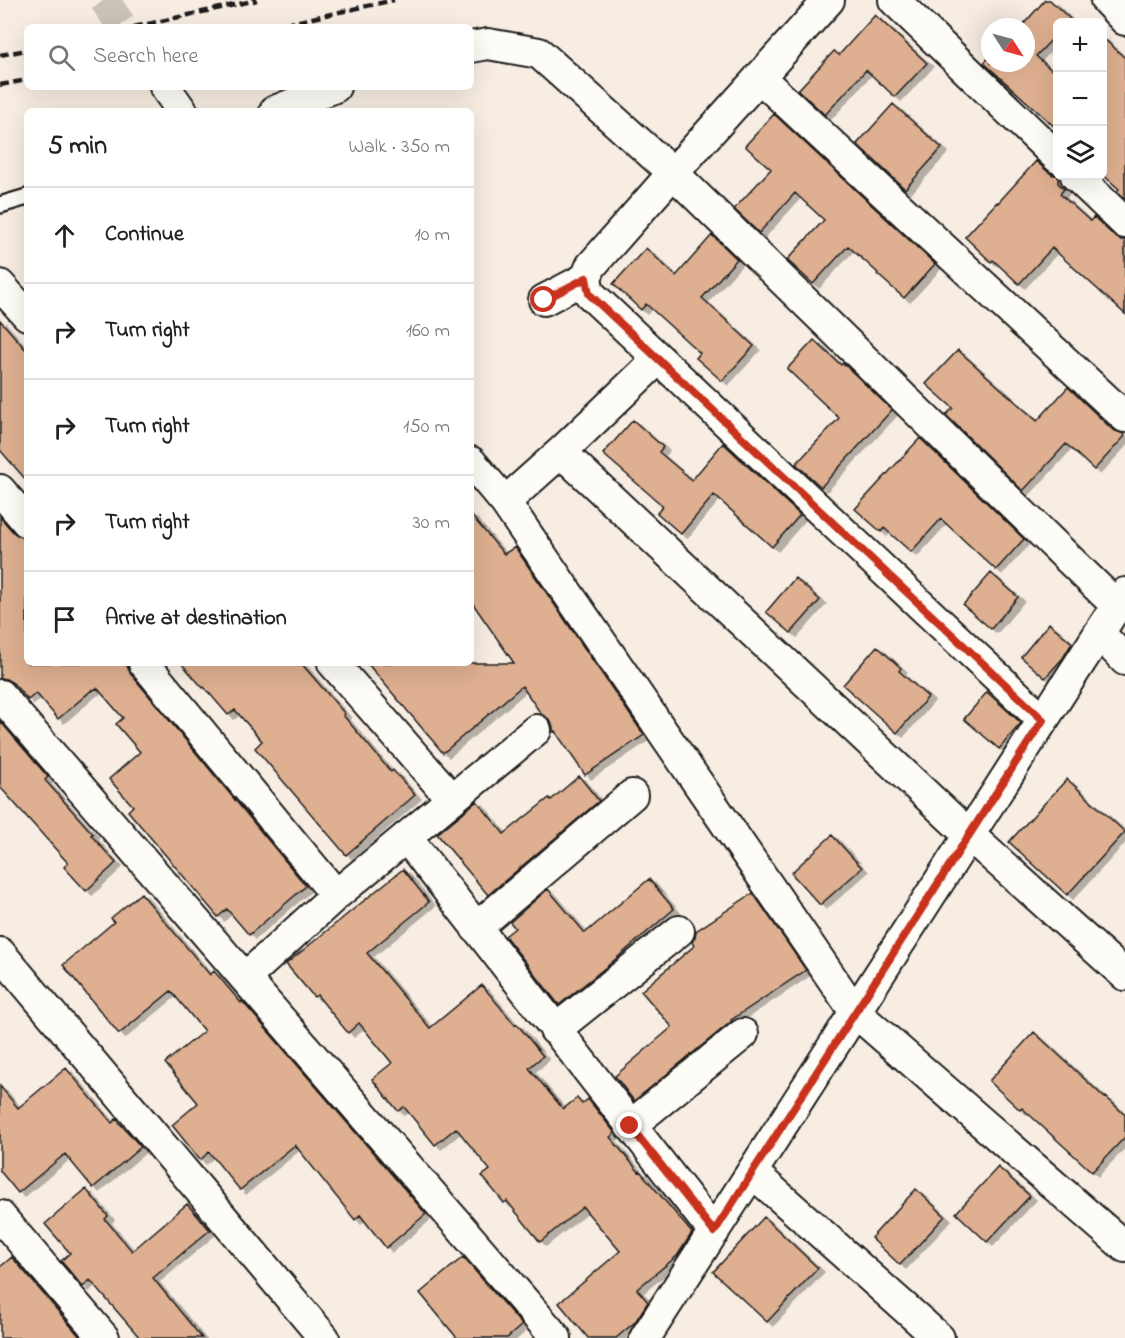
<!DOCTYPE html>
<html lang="en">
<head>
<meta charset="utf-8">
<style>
	body { margin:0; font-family:"Indie Flower",sans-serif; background:#f2f2f2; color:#222 }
	.controls { position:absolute; right:18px; top:18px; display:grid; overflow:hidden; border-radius:9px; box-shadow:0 6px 24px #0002 }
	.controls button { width:54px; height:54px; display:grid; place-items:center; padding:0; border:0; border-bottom:2px solid #e0e0e0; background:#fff; color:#222; font:30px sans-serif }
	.compass { position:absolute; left:981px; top:18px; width:54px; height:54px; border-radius:50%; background:#fff; box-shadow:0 6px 24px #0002; rotate:126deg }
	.stop { position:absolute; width:18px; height:18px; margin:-14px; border:4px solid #c8321e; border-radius:50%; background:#fff }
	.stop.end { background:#c8321e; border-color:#fff; box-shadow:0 2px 6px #0008 }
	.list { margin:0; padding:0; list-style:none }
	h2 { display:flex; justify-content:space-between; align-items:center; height:78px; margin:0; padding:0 24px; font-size:26px }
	h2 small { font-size:20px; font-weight:400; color:#767676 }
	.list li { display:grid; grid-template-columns:39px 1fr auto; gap:18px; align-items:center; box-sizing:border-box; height:96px; padding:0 24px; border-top:2px solid #e0e0e0 }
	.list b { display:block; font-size:22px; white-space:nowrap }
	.list em { font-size:20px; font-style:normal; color:#767676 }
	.icon { flex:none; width:33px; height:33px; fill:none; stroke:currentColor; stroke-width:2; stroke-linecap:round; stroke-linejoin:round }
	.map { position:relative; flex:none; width:1125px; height:1338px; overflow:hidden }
	.search { position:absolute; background:#fff; box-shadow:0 6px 24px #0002; left:24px; top:24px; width:450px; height:66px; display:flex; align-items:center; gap:15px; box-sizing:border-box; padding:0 21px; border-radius:9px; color:#767676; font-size:22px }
	.panel { position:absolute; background:#fff; box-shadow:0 6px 24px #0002; left:24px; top:108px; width:450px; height:558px; border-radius:9px }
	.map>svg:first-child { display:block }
	.building { fill:#deaf90; stroke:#1c1c1c; stroke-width:1.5; filter:url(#shadow) }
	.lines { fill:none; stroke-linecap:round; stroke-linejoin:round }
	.minor-tunnel { stroke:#cbc3ba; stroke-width:30; stroke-dasharray:30 15; stroke-linecap:butt }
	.service-casing { stroke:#1c1c1c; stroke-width:20 }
	.minor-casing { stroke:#1c1c1c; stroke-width:34 }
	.service { stroke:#fdfcf7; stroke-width:15 }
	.minor { stroke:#fdfcf7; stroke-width:30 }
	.rail { stroke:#1c1c1c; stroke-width:4.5; stroke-dasharray:9 4.5; stroke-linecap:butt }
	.route { stroke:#c8321e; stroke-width:8 }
</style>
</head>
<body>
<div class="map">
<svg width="1125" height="1338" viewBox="0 0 1125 1338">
	<defs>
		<filter id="shadow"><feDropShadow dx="6" dy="4" stdDeviation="0" flood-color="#0004"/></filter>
	</defs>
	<rect width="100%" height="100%" fill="#f7ede2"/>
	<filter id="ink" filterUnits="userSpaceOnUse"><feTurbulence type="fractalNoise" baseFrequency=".0167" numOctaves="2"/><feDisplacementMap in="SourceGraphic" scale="12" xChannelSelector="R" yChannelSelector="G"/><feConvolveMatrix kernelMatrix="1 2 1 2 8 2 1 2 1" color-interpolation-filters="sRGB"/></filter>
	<g filter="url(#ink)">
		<!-- building -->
		<path class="building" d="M 1045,0 L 1050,0 L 1070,19 L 1067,22 L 1058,22 L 1058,33 L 1036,56 L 1058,76 L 1058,130 L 984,63 L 990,56 L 990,63 L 1026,63 L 1026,27 L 1021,27 Z
			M 875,15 L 927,63 L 895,97 L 866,70 L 825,115 L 798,90 L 834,51 L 839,55 Z
			M 1102,37 L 1125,58 L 1125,199 L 1117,191 L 1119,189 L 1102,174 Z
			M 893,104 L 942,148 L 905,189 L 857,144 Z
			M 774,114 L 935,264 L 904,298 L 877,274 L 878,273 L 848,246 L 813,284 L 798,270 L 787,260 L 824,220 L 795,193 L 759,233 L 735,210 L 735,208 L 771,169 L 745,146 Z
			M 1036,161 L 1047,171 L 1053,175 L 1058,175 L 1058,183 L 1064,189 L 1060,194 L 1090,221 L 1094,217 L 1114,236 L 1120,240 L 1125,240 L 1125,314 L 1052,248 L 1019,284 L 993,260 L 991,262 L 965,237 L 997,202 L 998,203 Z
			M 712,235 L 737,259 L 702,298 L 754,346 L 722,381 L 696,358 L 700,353 L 646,304 L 641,310 L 613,284 L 646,248 L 676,276 Z
			M 0,320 L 27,351 L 27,481 L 0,450 Z
			M 814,340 L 841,365 L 843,363 L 892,410 L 821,487 L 796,464 L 839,418 L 787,369 Z
			M 958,350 L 1037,421 L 1068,387 L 1113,430 L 1124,434 L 1125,436 L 1094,470 L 1066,444 L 1023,491 L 946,415 L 953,408 L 926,384 Z
			M 633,420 L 663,447 L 659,452 L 692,480 L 723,443 L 800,515 L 772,547 L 714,495 L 681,534 L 657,513 L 663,506 L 603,454 Z
			M 920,438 L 1024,539 L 996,570 L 941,519 L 911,552 L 884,528 L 881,532 L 855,509 Z
			M 471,515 L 504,554 L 515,547 L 644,735 L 585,775 L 555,731 L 554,732 L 553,731 L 553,727 L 550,720 L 541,714 L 522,686 L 443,753 L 367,663 L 514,663 L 471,601 Z
			M 0,517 L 14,533 L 23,538 L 27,543 L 27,663 L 127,663 L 127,666 L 131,674 L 306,886 L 249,935 L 227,909 L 218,917 L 128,811 L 133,806 L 109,779 L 140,752 L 116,724 L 123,718 L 97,688 L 92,691 L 92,690 L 58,719 L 36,693 L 28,700 L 13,683 L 6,679 L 0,678 Z
			M 991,573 L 1018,597 L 991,629 L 963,605 Z
			M 795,578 L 820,600 L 791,633 L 766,612 Z
			M 1049,623 L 1072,643 L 1063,658 L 1045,678 L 1021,657 Z
			M 877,646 L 901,668 L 899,671 L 928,697 L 897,733 L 843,685 Z
			M 181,663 L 301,663 L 345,714 L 343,715 L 391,772 L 393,770 L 415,795 L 346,855 L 255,748 L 262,741 L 235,710 L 228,715 L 204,687 L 203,688 Z
			M 987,692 L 1021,723 L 999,749 L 964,719 Z
			M 0,721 L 48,777 L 45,780 L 93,834 L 91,835 L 116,863 L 86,891 L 64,867 L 68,863 L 0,787 Z
			M 579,776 L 599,801 L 488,895 L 437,834 L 477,801 L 504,834 L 549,798 L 551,800 Z
			M 1067,779 L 1125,832 L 1067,895 L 1009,842 Z
			M 832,835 L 862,868 L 820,905 L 791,873 Z
			M 403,869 L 429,902 L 367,953 L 430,1028 L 482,985 L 515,1025 L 517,1024 L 543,1056 L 529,1068 L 563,1109 L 577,1098 L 582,1104 L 588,1099 L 615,1133 L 610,1137 L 639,1172 L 640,1171 L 692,1233 L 677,1256 L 637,1289 L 648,1302 L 635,1322 L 616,1338 L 588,1338 L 559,1303 L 620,1251 L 586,1211 L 583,1207 L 540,1242 L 507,1201 L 504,1203 L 482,1176 L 490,1170 L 456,1128 L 435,1145 L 404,1107 L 398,1111 L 372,1079 L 392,1063 L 359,1023 L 348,1033 L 317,995 L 314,997 L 286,964 Z
			M 649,879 L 674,909 L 611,963 L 559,1005 L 505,936 L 515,928 L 510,922 L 548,889 L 585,933 Z
			M 141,893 L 210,975 L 214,971 L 241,1003 L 242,1001 L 426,1214 L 386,1248 L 360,1215 L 355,1220 L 295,1145 L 240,1190 L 209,1152 L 200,1160 L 172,1125 L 198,1103 L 165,1063 L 204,1031 L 171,991 L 119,1034 L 63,965 L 114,922 L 111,918 Z
			M 753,893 L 806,970 L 731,1020 L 732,1021 L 634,1101 L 615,1076 L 672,1027 L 641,991 L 694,946 L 692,942 L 695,937 L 696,931 Z
			M 1034,1032 L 1105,1098 L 1106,1097 L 1125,1115 L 1125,1137 L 1092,1172 L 1022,1108 L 1020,1110 L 989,1081 Z
			M 66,1068 L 112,1123 L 116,1119 L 141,1147 L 93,1188 L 65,1154 L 18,1193 L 0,1171 L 0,1086 L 18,1108 Z
			M 998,1167 L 1030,1196 L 987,1242 L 956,1213 Z
			M 86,1189 L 108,1216 L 105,1219 L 132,1251 L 187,1204 L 210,1230 L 153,1278 L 202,1338 L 140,1338 L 90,1280 L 83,1287 L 61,1261 L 70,1253 L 45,1224 Z
			M 916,1189 L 945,1216 L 900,1265 L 871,1238 Z
			M 764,1217 L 818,1268 L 767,1322 L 713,1272 Z
			M 12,1257 L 81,1338 L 0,1338 L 0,1267 Z
			M 463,1257 L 522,1325 L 507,1338 L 457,1338 L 420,1293 Z"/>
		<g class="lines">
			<!-- minor-tunnel -->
			<path class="minor-tunnel" d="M 104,0 L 123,27"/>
			<!-- service casing -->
			<g class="service-casing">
				<path id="service" d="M 0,205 L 27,197"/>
			</g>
			<!-- minor casing -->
			<g class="minor-casing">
				<path id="minor" d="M 829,0 L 673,173 L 591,266 L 586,278 L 589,293 L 1043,720
					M 894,0 L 1058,158
					M 1106,0 L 1125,20
					M 471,47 L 488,44 L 539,53 L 673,173 L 1117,606
					M 759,77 L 1125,417
					M 165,87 L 182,111
					M 275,111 L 335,87
					M 1076,176 L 1125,223
					M 0,285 L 27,315
					M 544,300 L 586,278
					M 561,452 L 969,835 L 1125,975
					M 471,462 L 505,502 L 855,1012 L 1125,1247
					M 0,490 L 27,522
					M 505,502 L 561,452 L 658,359
					M 1099,633 L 1125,660
					M 144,663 L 336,895
					M 333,663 L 452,799
					M 0,695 L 556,1338
					M 406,837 L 714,1232
					M 476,928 L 632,795
					M 0,953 L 324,1338
					M 245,978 L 336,895 L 536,730
					M 555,1030 L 679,931
					M 630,1126 L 743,1034
					M 752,1172 L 939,1338
					M 0,1216 L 104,1338
					M 645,1338 L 1125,593"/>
			</g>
			<!-- service -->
			<use href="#service" class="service"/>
			<!-- minor -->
			<use href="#minor" class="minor"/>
			<!-- rail -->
			<path class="rail" d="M 134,27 L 257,0
				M 272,27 L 394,0
				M 0,55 L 27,50
				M 0,85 L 27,80"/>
		</g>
	</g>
	<g class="lines" filter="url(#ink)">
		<!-- route -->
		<path class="route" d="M 544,300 L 586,278 L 589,294 L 1043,720 L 714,1232 L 630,1126"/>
	</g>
</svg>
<div class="controls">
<button>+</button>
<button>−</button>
<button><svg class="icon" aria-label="layers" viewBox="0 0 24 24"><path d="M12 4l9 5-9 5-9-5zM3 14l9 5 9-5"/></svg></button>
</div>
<svg class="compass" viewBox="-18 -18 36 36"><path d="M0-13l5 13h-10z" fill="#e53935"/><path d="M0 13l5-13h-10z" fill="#767676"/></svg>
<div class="stop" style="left:544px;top:300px"></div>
<div class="stop end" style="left:630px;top:1126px"></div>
<div class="search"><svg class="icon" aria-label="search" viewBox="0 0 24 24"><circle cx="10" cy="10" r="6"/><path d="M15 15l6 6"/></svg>Search here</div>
<section class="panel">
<h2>5 min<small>Walk · 350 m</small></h2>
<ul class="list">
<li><svg class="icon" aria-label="ahead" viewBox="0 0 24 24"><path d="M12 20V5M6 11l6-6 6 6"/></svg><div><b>Continue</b></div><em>10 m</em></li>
<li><svg class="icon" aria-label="right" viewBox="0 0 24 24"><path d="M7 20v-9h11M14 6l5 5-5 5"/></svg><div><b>Turn right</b></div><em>160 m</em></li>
<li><svg class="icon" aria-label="right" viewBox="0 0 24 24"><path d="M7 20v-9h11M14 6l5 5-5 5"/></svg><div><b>Turn right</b></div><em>150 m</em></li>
<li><svg class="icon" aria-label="right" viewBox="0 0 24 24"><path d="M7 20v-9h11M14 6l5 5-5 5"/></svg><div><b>Turn right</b></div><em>30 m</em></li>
<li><svg class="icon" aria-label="arrive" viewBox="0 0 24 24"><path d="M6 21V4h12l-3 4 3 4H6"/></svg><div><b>Arrive at destination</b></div></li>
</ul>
</section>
</div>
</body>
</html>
